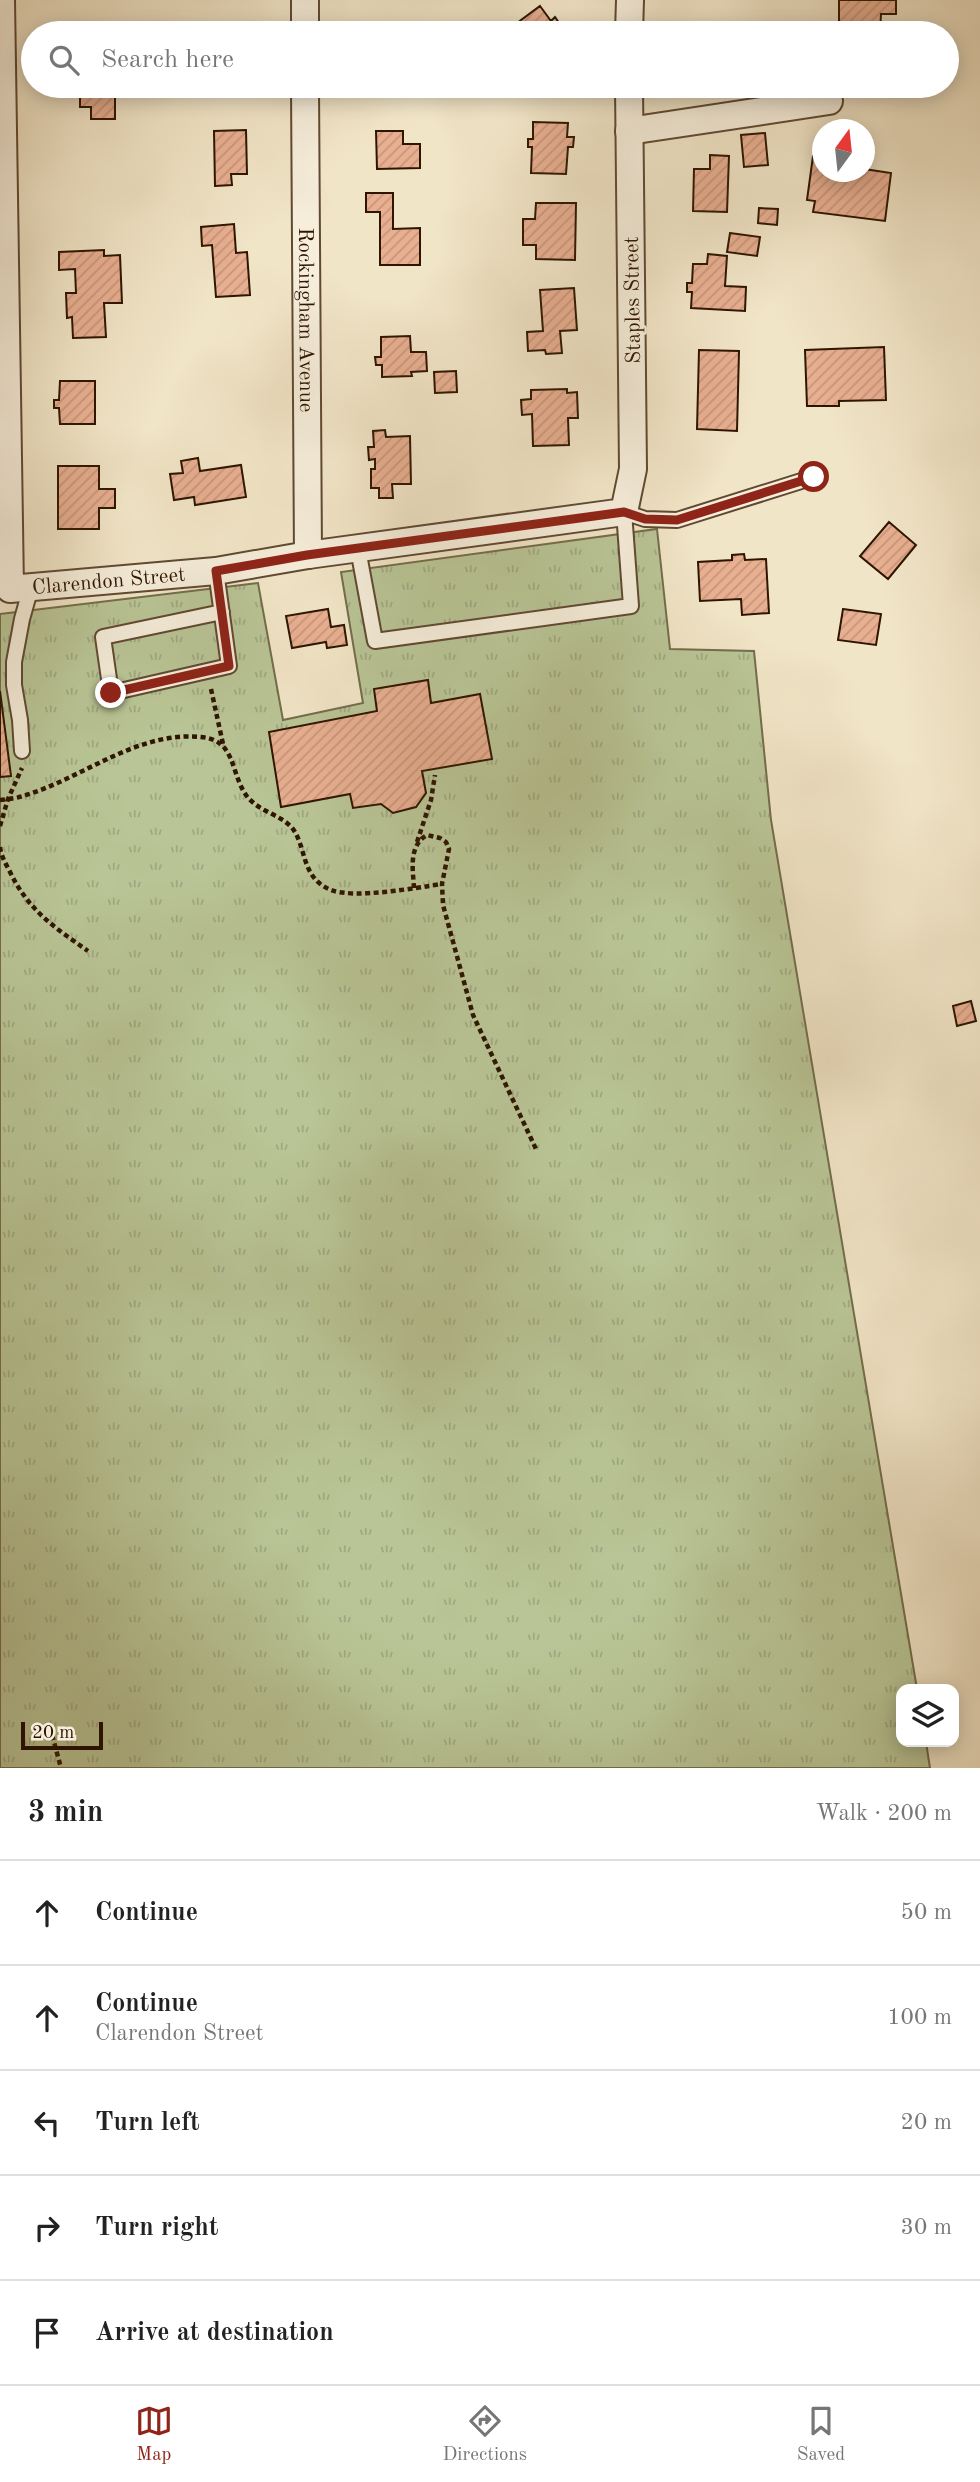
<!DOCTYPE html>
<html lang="en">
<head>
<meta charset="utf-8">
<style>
	body { margin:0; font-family:"Old Standard TT",serif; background:#f6f6f6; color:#222 }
	.controls { position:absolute; right:21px; bottom:21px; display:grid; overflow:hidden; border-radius:14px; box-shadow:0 4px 18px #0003 }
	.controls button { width:63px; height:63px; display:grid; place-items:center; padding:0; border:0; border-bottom:2px solid #e0e0e0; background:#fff; color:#222; font:35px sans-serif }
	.compass { position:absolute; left:812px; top:119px; width:63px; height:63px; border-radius:50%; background:#fff; box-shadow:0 4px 18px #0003; rotate:15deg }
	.scale { position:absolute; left:21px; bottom:18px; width:82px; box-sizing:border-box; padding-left:7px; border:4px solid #2f1500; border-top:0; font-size:19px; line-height:24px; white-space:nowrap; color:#2f1500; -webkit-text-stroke:5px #f6eedb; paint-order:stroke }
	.stop { position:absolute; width:21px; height:21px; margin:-16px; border:5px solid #8f2418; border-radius:50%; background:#fff }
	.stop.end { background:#8f2418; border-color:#fff; box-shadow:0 2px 7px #0008 }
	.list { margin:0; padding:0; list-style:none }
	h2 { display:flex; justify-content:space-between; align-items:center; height:91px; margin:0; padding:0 28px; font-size:30px }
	h2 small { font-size:23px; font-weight:400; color:#767676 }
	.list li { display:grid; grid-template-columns:46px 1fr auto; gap:21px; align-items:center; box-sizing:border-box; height:105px; padding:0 28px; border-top:2px solid #e0e0e0 }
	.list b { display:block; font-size:26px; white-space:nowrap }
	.list p { margin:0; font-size:23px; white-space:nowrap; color:#767676 }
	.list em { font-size:23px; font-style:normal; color:#767676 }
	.icon { flex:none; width:38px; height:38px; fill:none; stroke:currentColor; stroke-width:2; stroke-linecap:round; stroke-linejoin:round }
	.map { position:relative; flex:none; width:980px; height:1768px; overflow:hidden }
	.search { position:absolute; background:#fff; box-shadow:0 4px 18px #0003; left:21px; right:21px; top:21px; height:77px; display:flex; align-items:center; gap:18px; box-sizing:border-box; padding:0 24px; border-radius:38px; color:#767676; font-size:26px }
	.sheet { height:616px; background:#fff }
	nav { display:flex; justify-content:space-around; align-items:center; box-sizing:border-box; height:98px; border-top:2px solid #e0e0e0; background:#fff; font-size:19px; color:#767676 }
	nav a { display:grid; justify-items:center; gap:4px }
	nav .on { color:#8f2418 }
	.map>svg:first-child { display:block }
	.grass { fill:url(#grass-tufts); stroke:#746d4b; stroke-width:2 }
	.building { fill:url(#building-hatch); stroke:#2f1500; stroke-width:2 }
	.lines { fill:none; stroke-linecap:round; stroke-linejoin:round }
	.lane-casing { stroke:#604932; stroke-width:18 }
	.street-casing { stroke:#604932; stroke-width:30 }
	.path { stroke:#2f1500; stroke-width:4.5; stroke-dasharray:5 3.5; stroke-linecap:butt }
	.lane { stroke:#f6eedb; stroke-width:14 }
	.street { stroke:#f6eedb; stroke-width:26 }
	.route { stroke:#8f2418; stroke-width:9 }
	.labels { text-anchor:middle; stroke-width:5; stroke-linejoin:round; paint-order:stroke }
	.street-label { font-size:21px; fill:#2f1500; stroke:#f6eedb }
</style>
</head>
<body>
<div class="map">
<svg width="980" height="1768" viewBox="0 0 980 1768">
	<defs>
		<pattern id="grass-tufts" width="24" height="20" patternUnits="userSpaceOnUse" patternTransform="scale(1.75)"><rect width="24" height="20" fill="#b9c596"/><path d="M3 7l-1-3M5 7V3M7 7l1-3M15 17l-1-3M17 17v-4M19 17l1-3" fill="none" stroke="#9fa880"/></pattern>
		<pattern id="building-hatch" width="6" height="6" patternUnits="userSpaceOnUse" patternTransform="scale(1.75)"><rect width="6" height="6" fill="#e8af91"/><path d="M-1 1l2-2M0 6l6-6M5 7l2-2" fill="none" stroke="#c7967b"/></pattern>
	</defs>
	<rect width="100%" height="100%" fill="#f1e5c7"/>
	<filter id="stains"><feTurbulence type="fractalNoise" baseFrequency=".00286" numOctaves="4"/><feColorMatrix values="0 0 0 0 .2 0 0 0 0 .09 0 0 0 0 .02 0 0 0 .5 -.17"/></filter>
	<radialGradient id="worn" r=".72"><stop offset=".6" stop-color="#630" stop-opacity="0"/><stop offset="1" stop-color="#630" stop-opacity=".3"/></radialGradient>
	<!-- grass -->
	<path class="grass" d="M 657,529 L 670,649 L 754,651 L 771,820 L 917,1689 L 901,1689 L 901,1742 L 926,1742 L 930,1768 L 0,1768 L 0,614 L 258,583 L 283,720 L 363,703 L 341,572 Z"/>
	<!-- building -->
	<path class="building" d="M 839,0 L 896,0 L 896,14 L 881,14 L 880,33 L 839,33 Z
		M 540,6 L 551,21 L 555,17 L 562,27 L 558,29 L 561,33 L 512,33 L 509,29 Z
		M 738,24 L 738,33 L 713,33 L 712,25 Z
		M 72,86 L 115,86 L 115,119 L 91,119 L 91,107 L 80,107 L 80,93 L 72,93 Z
		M 201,86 L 249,86 L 249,95 L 201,95 Z
		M 533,122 L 568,123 L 567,137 L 574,137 L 573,147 L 568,147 L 566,174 L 531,173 L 532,147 L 528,147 L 528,139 L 533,139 Z
		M 246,130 L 247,174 L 231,174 L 232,185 L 215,186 L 214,131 Z
		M 376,131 L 403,131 L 403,144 L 420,144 L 420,168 L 377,169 Z
		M 765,133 L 768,165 L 744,167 L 741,135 Z
		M 710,155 L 729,156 L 727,212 L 693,211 L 694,169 L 710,169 Z
		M 813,156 L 822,157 L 822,172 L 864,172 L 864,169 L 891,173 L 885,221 L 813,212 L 815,201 L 807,200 Z
		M 366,193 L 393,193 L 393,229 L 420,228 L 420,265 L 380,265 L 380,212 L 366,212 Z
		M 536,203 L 576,203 L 575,260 L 536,259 L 536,245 L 523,245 L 523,219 L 535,219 Z
		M 759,208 L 778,209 L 777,225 L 758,223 Z
		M 234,224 L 236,253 L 247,252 L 250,295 L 216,297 L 212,245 L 202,246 L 201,227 Z
		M 730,233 L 760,237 L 757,256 L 727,252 Z
		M 104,250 L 104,256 L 120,255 L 122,303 L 104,303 L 106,337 L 73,338 L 72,317 L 67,318 L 66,293 L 76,293 L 75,269 L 59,270 L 59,252 Z
		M 708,254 L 727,256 L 725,286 L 746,287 L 745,311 L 691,308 L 692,292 L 687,292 L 687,283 L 692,283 L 693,264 L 707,264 Z
		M 574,288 L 577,330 L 560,331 L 562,353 L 546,354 L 545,350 L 528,351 L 527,332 L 543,331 L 540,290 Z
		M 410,336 L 411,352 L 426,352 L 427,371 L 411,372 L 412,376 L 382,377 L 382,365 L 376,365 L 375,357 L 381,357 L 381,337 Z
		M 884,347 L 886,400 L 839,401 L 839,406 L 807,406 L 805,350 Z
		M 699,350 L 739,351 L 737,431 L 697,429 Z
		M 456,371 L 457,392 L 435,393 L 434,372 Z
		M 60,381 L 95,381 L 95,424 L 60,424 L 59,408 L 54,408 L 54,400 L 59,400 Z
		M 567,389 L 567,393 L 577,392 L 578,418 L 568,418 L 569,445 L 533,446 L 532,414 L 522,415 L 521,400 L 531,399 L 531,390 Z
		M 385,430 L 386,437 L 410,436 L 411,484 L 392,484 L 393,498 L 379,498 L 379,488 L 371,488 L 371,469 L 375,469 L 375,459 L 369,460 L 368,447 L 374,447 L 373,431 Z
		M 198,458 L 200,471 L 241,465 L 246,497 L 195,505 L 194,497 L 174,500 L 170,474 L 183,473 L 181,461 Z
		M 58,466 L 99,466 L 99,489 L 115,489 L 115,508 L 99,508 L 99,529 L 58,529 Z
		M 889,522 L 916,545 L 888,579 L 860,556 Z
		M 744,554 L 745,560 L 766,559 L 769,613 L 742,615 L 741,599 L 700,601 L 698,562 L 732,560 L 732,555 Z
		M 328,609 L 331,627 L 344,625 L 347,645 L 327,648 L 326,642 L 292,648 L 286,616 Z
		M 843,609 L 881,614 L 876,645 L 838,640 Z
		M 428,680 L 431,703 L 480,694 L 492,759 L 422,771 L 426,793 L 416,807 L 393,813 L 381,804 L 353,808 L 350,794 L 281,807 L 269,732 L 377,711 L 374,689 Z
		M 0,691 L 11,776 L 0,777 Z
		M 971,1001 L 976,1021 L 957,1026 L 953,1006 Z"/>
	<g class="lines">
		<!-- lane casing -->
		<g class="lane-casing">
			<path id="lane" d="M 358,549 L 375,641 L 631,606 L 624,512 L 645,519 L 677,520 L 814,477
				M 216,571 L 229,666 L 111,693 L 103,637 L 222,612
				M 22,751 L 20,720 L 14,685 L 14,662 L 22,619 L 31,587"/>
		</g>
		<!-- street casing -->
		<g class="street-casing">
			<g id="street">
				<path id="s1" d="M 1,0 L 10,589 L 216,571 L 308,555 L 624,512 L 633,469 L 629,86"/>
				<path d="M 305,0 L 305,33"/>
				<path d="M 629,33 L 630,0"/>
				<path id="s2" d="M 305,86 L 308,555"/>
				<path d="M 629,131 L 829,101"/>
			</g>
		</g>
		<!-- path -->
		<path class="path" d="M 211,689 L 223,744
			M 0,800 C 9,799 18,798 26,795 C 85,777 137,731 201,737 C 236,740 230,772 246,795 C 258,812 281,814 293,829 C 307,849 301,878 331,890 C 356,899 414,888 442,884
			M 0,826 L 8,799 L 22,768
			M 417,842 L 431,800 L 435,775
			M 0,847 C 1,856 6,864 10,872 C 29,911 54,927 88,951
			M 414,888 C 413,870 408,846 427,835 L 440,838 L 446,842 L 449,849 L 442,884 L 443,905 L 473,1015 L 536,1149
			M 50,1727 L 61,1768"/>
		<!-- lane -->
		<use href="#lane" class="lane"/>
		<!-- street -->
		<use href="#street" class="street"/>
	</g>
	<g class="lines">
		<!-- route -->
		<path class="route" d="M 111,693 L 229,666 L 216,571 L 307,555 L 624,512 L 645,519 L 677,520 L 814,477"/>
	</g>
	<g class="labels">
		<!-- street labels -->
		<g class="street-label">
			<text transform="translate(632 300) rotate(-91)" y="7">Staples Street</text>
			<text dy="7" stroke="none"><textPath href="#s2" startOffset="234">Rockingham Avenue</textPath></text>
			<text dy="7" stroke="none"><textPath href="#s1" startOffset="688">Clarendon Street</textPath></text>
		</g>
	</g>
	<rect width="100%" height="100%" filter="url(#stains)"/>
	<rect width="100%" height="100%" fill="url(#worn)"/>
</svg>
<div class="controls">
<button><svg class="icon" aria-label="layers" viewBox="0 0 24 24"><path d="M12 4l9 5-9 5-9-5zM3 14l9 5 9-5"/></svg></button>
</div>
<svg class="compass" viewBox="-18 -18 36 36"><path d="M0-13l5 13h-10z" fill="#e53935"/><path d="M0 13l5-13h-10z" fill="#767676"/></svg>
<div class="scale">20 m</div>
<div class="stop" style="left:814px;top:477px"></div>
<div class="stop end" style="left:111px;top:693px"></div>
<div class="search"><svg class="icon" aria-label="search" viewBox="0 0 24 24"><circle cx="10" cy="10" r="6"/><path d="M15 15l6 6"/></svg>Search here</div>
</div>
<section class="sheet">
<h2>3 min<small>Walk · 200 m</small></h2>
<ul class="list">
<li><svg class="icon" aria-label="ahead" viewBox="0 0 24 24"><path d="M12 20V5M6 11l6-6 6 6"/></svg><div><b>Continue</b></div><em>50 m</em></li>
<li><svg class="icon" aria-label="ahead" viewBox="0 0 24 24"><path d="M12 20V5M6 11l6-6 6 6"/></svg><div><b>Continue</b><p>Clarendon Street</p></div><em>100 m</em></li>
<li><svg class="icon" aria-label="left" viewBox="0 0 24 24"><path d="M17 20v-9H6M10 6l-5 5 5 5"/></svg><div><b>Turn left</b></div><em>20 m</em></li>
<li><svg class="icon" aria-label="right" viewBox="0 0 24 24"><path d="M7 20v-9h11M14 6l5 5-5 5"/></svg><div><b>Turn right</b></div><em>30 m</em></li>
<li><svg class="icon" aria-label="arrive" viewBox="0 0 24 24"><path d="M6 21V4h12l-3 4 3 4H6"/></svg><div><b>Arrive at destination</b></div></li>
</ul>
</section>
<nav>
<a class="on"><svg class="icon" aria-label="map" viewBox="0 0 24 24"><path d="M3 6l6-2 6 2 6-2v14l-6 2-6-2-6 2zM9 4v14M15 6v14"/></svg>Map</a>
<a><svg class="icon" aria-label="directions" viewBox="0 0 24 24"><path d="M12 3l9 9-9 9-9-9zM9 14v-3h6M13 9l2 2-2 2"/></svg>Directions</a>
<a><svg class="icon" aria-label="saved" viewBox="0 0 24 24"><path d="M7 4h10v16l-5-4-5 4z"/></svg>Saved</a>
</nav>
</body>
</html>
